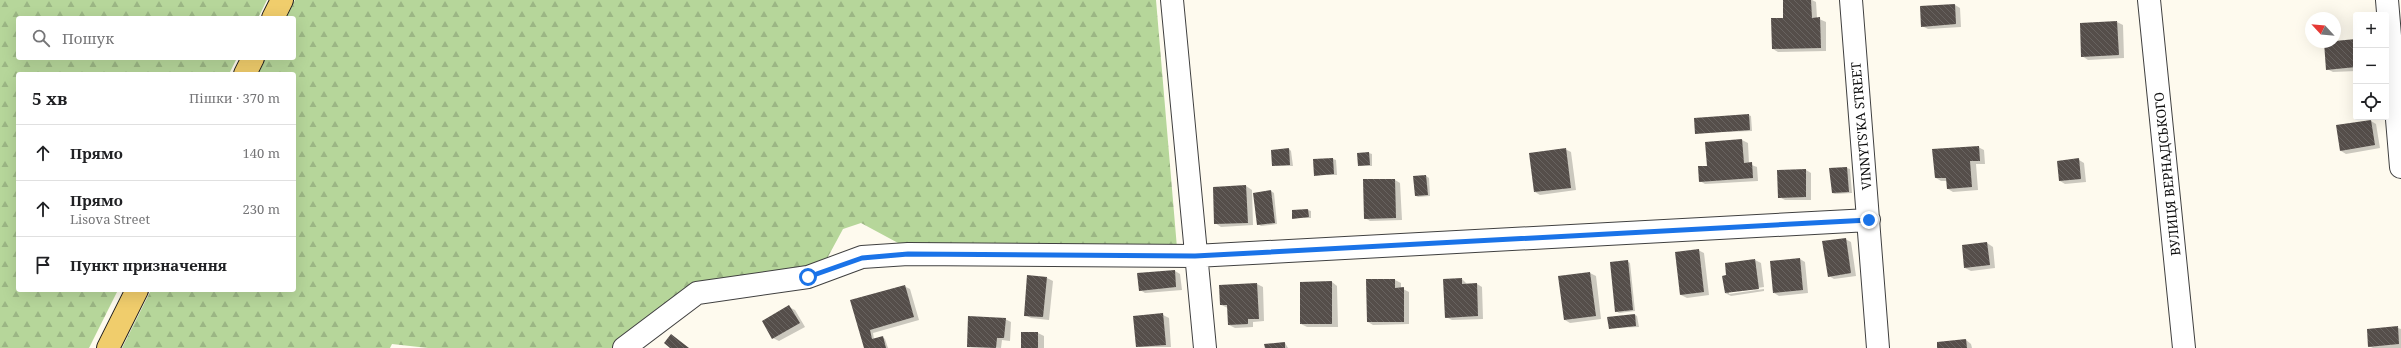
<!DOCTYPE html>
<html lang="uk">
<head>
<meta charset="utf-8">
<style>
	body { margin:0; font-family:"Noto Serif",serif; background:#f6f6f6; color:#202124 }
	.controls { position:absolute; right:12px; top:12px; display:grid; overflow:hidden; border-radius:4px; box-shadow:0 4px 16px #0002 }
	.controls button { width:36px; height:36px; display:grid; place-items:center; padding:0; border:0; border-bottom:1px solid #e0e0e0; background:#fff; color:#202124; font:20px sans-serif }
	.compass { position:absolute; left:2305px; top:12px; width:36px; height:36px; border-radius:50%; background:#fff; box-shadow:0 4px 16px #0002; rotate:296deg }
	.stop { position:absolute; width:12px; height:12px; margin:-9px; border:3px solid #1a73e8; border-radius:50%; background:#fff }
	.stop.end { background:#1a73e8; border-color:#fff; box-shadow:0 1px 4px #0008 }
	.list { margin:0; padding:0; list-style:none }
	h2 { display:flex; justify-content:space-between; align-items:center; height:52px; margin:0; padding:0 16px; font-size:17px }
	h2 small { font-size:13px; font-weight:400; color:#757577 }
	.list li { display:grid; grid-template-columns:26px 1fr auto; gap:12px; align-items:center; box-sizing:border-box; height:56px; padding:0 16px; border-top:1px solid #e0e0e0 }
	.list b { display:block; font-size:15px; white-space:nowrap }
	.list p { margin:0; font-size:13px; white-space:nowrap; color:#757577 }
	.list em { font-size:13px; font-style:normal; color:#757577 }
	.icon { flex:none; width:22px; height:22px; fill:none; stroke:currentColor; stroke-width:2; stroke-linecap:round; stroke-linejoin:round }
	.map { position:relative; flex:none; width:2401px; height:348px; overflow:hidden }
	.search { position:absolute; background:#fff; box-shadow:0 4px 16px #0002; left:16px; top:16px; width:280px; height:44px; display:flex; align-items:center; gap:10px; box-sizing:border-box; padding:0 14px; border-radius:4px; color:#757577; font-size:15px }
	.panel { position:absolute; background:#fff; box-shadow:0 4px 16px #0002; left:16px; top:72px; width:280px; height:220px; border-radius:4px }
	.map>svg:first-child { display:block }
	.forest { fill:url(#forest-firs) }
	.shadow { fill:#0003 }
	.building { fill:url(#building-back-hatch) }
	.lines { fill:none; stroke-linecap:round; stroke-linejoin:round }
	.minor-casing { stroke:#404040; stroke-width:24 }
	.major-casing { stroke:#1e1e1e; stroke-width:24 }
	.minor { stroke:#fff; stroke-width:22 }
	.major { stroke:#f0cd6c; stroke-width:22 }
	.route { stroke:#1a73e8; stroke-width:5 }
	.labels { text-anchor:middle; stroke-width:4; stroke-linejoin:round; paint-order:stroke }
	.street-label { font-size:13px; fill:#0d0d0d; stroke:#fff }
</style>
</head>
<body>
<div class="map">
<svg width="2401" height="348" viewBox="0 0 2401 348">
	<defs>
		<pattern id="forest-firs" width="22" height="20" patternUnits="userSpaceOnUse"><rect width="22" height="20" fill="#b6d69a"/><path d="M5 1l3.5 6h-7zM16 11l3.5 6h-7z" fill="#9bb684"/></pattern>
		<pattern id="building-back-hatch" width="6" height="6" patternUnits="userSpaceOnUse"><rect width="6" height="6" fill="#554e4a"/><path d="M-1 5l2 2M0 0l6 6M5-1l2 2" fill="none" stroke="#686360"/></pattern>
	</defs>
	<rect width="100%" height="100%" fill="#fefaee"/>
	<!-- forest -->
	<path class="forest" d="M 0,0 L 267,0 L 258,18 L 18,18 L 18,58 L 237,58 L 229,74 L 18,74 L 18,290 L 118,290 L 89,348 L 0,348 Z
		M 295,0 L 1156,0 L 1177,248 L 913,251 L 861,223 L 843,229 L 823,266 L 694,284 L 612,348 L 428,348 L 392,344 L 390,348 L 122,348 L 151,290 L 294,290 L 294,74 L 258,74 L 266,58 L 294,58 L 294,18 L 286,18 Z"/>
	<!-- shadow -->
	<path class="shadow" d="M 1784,0 L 1812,0 L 1816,2 L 1817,18 L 1826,22 L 1826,51 L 1778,52 L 1773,49 L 1784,19 Z
		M 1955,5 L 1960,8 L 1961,27 L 1928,29 L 1922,26 Z
		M 2117,22 L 2123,25 L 2124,58 L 2088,60 L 2082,56 Z
		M 2356,40 L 2356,71 L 2333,72 L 2327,69 Z
		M 1748,115 L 1751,116 L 1752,131 L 1696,133 Z
		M 2371,121 L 2376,124 L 2380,148 L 2346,154 L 2341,151 Z
		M 1742,140 L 1748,143 L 1749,164 L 1757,167 L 1758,181 L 1705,184 L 1700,181 L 1708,166 L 1706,143 Z
		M 1978,147 L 1984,150 L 1985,164 L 1976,164 L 1978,190 L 1953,192 L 1948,189 L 1947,181 L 1941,181 L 1936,178 Z
		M 1289,149 L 1291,151 L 1293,166 L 1273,166 Z
		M 1565,149 L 1571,152 L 1576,190 L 1540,195 L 1535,192 Z
		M 1369,153 L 1372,154 L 1372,166 L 1359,166 Z
		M 1333,159 L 1336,160 L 1337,175 L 1315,175 Z
		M 2079,160 L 2084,163 L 2086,182 L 2065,184 L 2060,181 Z
		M 1847,168 L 1850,169 L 1852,193 L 1835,194 L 1832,193 Z
		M 1806,170 L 1811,173 L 1811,200 L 1785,200 L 1779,197 Z
		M 1426,176 L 1429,178 L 1430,196 L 1418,197 L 1416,196 L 1414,177 Z
		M 1395,180 L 1400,183 L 1402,220 L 1370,221 L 1365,218 Z
		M 1246,186 L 1252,190 L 1253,225 L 1221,227 L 1215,223 Z
		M 1271,191 L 1274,193 L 1277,224 L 1261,226 L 1258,224 Z
		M 1308,210 L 1311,211 L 1311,218 L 1293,218 Z
		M 1845,239 L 1851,242 L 1856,276 L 1834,279 L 1829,276 Z
		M 1987,243 L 1993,247 L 1995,268 L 1971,271 L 1965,268 L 1963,246 Z
		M 1698,250 L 1704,253 L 1709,295 L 1687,298 L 1681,295 Z
		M 1800,259 L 1805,262 L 1808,293 L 1779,296 L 1774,293 Z
		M 1755,260 L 1761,263 L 1764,287 L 1729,292 L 1729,294 L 1764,289 L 1764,291 L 1731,296 L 1725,293 L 1727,276 L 1726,264 Z
		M 1627,261 L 1630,263 L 1635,311 L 1619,313 L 1616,311 Z
		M 1175,271 L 1180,274 L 1182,290 L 1145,293 L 1140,290 Z
		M 1590,273 L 1596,276 L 1601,319 L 1570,323 L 1565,320 Z
		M 1028,277 L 1047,278 L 1053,281 L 1049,320 L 1031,318 L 1025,315 Z
		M 1462,279 L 1467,284 L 1477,284 L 1482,287 L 1483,319 L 1452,320 L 1446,317 Z
		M 1367,280 L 1395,280 L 1401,283 L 1401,288 L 1409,292 L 1409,324 L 1373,325 L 1368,322 Z
		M 1332,282 L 1337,286 L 1338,327 L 1307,327 L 1301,324 Z
		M 1257,284 L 1263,287 L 1264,321 L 1253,322 L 1253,327 L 1235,328 L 1229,325 L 1228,308 L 1221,305 Z
		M 904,286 L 910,289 L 919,320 L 873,333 L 874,339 L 882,337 L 885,339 L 888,348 L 865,348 L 852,300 Z
		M 789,307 L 795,310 L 805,327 L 779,341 L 773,338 Z
		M 1163,315 L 1169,318 L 1171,347 L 1137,347 Z
		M 1635,315 L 1637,316 L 1639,327 L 1610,328 Z
		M 1005,319 L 1011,322 L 1010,341 L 1002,340 L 1001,348 L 968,346 Z
		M 2398,328 L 2401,329 L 2401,348 L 2373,348 L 2369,346 L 2368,330 Z
		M 1038,333 L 1044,336 L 1044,348 L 1022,348 Z
		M 1966,340 L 1971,344 L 1972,348 L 1938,348 Z
		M 1285,343 L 1288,348 L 1266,348 Z"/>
	<!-- building -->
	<path class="building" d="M 1783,0 L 1811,0 L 1812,18 L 1820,17 L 1821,48 L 1772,49 L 1771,18 L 1783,18 Z
		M 1955,4 L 1956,24 L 1921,27 L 1920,6 Z
		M 2117,21 L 2119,55 L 2081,57 L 2080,23 Z
		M 2356,39 L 2356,67 L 2326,70 L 2324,42 Z
		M 1749,114 L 1750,130 L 1695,134 L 1694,118 Z
		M 2371,120 L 2375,145 L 2340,151 L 2336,125 Z
		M 1742,139 L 1744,163 L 1752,162 L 1753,178 L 1699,182 L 1698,166 L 1707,166 L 1705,142 Z
		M 1979,146 L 1980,161 L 1970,161 L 1972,187 L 1947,189 L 1946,178 L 1935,178 L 1932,149 Z
		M 1289,148 L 1290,165 L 1272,166 L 1271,150 Z
		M 1566,148 L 1571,188 L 1534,192 L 1529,153 Z
		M 1369,152 L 1370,165 L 1358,166 L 1357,153 Z
		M 1333,158 L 1334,174 L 1314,176 L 1313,159 Z
		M 2079,158 L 2081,179 L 2059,181 L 2057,161 Z
		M 1847,167 L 1849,192 L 1832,193 L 1829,168 Z
		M 1806,169 L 1806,197 L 1778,198 L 1777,170 Z
		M 1426,175 L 1428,195 L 1415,196 L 1413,176 Z
		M 1363,179 L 1395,179 L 1396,218 L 1364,219 Z
		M 1246,185 L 1248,223 L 1214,224 L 1213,187 Z
		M 1271,190 L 1275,223 L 1257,225 L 1253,193 Z
		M 1308,209 L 1309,217 L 1292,219 L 1292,210 Z
		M 1846,238 L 1851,273 L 1828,277 L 1822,241 Z
		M 1987,242 L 1990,265 L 1964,268 L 1962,245 Z
		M 1699,249 L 1704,292 L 1680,295 L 1675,252 Z
		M 1800,258 L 1803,290 L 1773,293 L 1770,261 Z
		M 1755,259 L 1759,289 L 1725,293 L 1722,276 L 1726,275 L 1725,263 Z
		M 1628,260 L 1633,310 L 1615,312 L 1610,262 Z
		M 1175,270 L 1176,287 L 1139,291 L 1137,273 Z
		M 1590,272 L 1596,316 L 1564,320 L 1558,276 Z
		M 1027,275 L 1047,277 L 1043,317 L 1024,316 Z
		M 1462,278 L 1462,284 L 1477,283 L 1478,316 L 1445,318 L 1443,279 Z
		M 1366,279 L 1395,279 L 1395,288 L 1404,287 L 1404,322 L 1367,322 Z
		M 1332,281 L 1332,324 L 1300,324 L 1300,282 Z
		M 1257,283 L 1259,319 L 1248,319 L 1248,324 L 1228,325 L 1227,305 L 1220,305 L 1219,285 Z
		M 905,285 L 914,317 L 870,330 L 872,339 L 883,336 L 886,348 L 864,348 L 850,300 Z
		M 789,305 L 800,323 L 772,339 L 762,321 Z
		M 1163,313 L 1166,345 L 1136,347 L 1133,316 Z
		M 1635,314 L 1636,326 L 1609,329 L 1607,317 Z
		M 968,316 L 1006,318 L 1004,338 L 997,338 L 996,348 L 967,347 Z
		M 2398,326 L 2399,344 L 2368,347 L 2367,329 Z
		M 1021,332 L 1038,332 L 1038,348 L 1021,348 Z
		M 671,334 L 689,348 L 670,348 L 664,343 Z
		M 1966,339 L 1967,348 L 1937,348 L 1937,342 Z
		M 1285,342 L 1285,348 L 1265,348 L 1264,344 Z"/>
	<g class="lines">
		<!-- minor casing -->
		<g class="minor-casing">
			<path id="minor" d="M 1172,0 L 1205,348
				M 1851,0 L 1878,348
				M 2149,0 L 2184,348
				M 2387,0 L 2401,167
				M 624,348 L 697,293 L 808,277 L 862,257 L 908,254 L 1195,256 L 1869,220"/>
		</g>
		<!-- major casing -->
		<g class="major-casing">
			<path id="major" d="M 273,18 L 282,0
				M 245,74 L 253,58
				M 108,348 L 137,290"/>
		</g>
		<!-- minor -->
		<use href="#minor" class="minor"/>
		<!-- major -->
		<use href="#major" class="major"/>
	</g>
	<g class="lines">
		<!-- route -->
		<path class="route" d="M 808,277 L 862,258 L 908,254 L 1195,256 L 1869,220"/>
	</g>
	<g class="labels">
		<!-- street labels -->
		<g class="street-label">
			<text transform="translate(1861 126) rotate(-95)" y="5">VINNYTS'KA STREET</text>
			<text transform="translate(2167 174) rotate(-96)" y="5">ВУЛИЦЯ ВЕРНАДСЬКОГО</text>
		</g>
	</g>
</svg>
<div class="controls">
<button>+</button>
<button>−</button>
<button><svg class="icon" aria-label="locate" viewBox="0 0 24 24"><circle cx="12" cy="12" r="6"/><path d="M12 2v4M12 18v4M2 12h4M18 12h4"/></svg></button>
</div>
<svg class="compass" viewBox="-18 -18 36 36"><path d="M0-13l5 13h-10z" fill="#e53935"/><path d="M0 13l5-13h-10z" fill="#757577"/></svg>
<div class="stop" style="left:808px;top:277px"></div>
<div class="stop end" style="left:1869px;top:220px"></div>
<div class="search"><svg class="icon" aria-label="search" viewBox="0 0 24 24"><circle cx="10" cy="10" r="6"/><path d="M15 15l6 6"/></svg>Пошук</div>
<section class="panel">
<h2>5 хв<small>Пішки · 370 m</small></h2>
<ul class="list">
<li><svg class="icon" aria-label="ahead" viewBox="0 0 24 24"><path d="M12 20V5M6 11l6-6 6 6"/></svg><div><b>Прямо</b></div><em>140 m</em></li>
<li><svg class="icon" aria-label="ahead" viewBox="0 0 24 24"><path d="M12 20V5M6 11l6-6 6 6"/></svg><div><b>Прямо</b><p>Lisova Street</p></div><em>230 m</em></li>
<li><svg class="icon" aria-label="arrive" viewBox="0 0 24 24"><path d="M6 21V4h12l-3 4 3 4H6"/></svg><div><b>Пункт призначення</b></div></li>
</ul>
</section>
</div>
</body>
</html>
